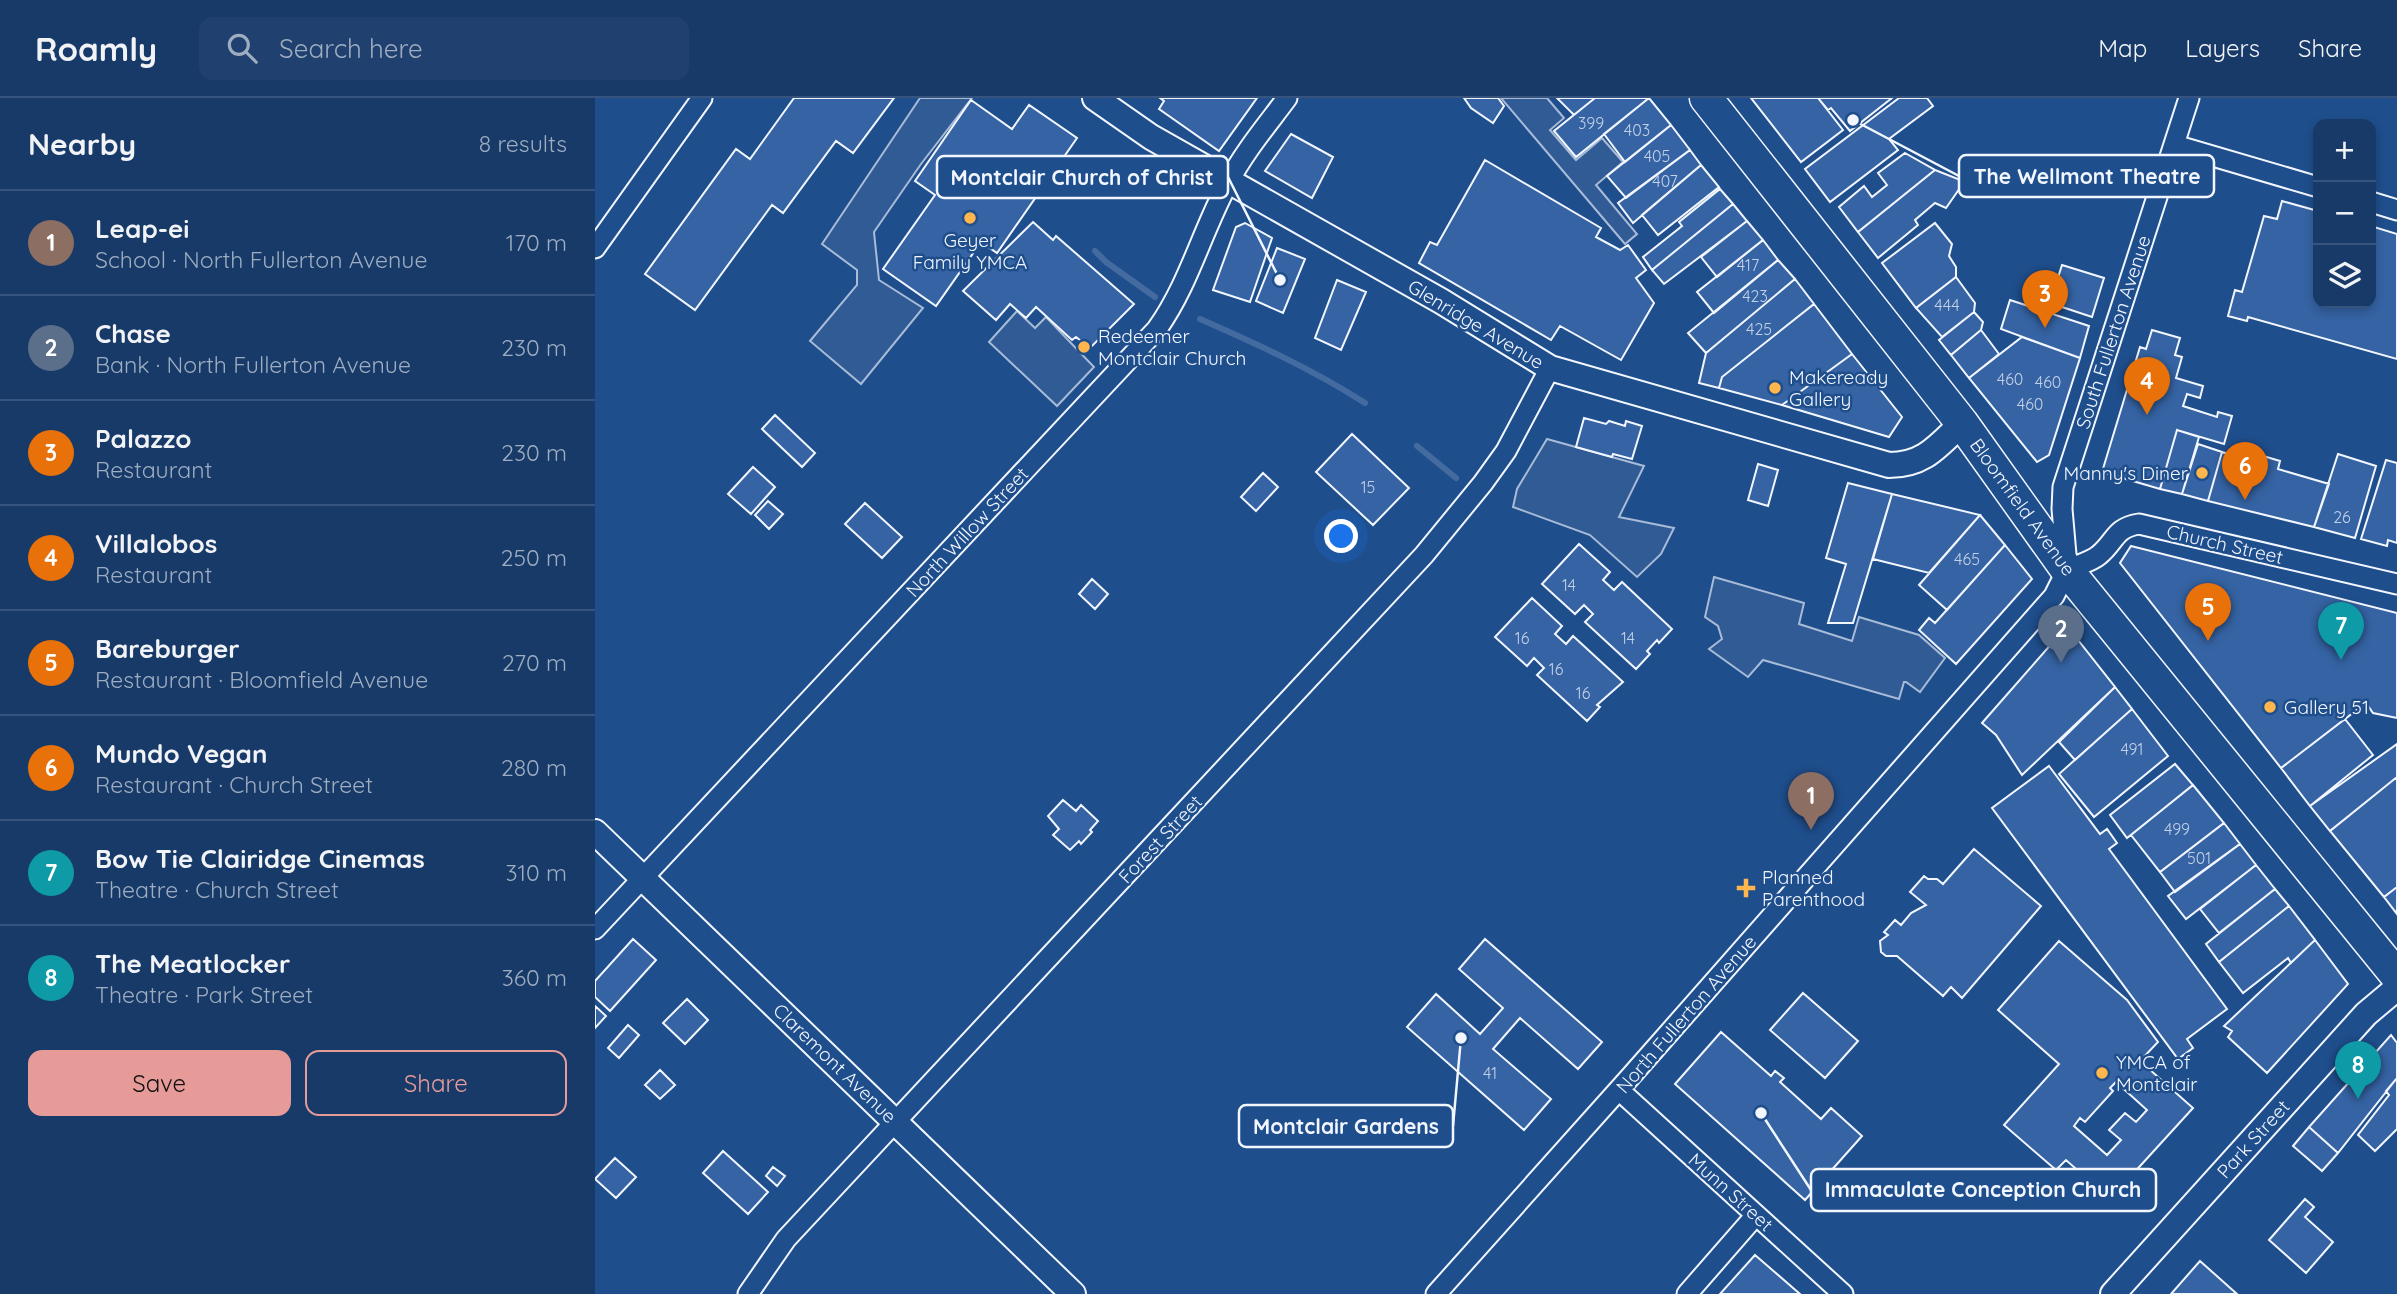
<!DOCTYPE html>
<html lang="en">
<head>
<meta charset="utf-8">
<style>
	body { margin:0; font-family:Quicksand,sans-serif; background:#20416f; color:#f1f3f6 }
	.controls { position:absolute; right:21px; top:21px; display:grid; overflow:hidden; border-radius:14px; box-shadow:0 4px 10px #0003 }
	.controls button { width:63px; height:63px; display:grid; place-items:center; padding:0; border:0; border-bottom:2px solid #36547d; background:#173a69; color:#f1f3f6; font:35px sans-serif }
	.you { position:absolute; left:747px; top:439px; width:24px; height:24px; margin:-18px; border:5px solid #fff; border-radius:50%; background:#1a73e8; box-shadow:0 0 0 10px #1a73e833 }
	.badge { display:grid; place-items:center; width:46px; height:46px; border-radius:50%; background:#e69b98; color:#fff; font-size:23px; font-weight:700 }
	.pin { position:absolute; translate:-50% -58px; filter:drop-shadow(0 2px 4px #0008) }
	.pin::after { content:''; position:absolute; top:37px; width:24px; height:21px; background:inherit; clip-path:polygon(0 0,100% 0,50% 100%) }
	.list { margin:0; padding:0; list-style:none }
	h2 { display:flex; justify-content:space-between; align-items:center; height:91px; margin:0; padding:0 28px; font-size:30px }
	h2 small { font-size:23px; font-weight:400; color:#9eadc0 }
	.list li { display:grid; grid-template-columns:46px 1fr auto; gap:21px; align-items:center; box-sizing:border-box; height:105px; padding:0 28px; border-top:2px solid #36547d }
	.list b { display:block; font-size:26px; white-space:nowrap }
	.list p { margin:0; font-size:23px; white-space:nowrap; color:#9eadc0 }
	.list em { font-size:23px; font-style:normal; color:#9eadc0 }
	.actions { display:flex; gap:14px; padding:21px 28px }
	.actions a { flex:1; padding:16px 0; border:2px solid #e69b98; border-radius:14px; text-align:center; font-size:24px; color:#e69b98 }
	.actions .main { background:#e69b98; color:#111 }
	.icon { flex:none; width:38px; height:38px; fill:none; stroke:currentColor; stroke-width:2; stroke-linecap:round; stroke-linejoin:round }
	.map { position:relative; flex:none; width:1802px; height:1196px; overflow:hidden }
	header { display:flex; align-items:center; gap:42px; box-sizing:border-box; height:98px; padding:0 35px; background:#173a69; border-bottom:2px solid #36547d }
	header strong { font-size:33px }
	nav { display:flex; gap:38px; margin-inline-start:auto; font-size:24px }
	.search { width:490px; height:63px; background:#20416f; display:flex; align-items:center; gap:18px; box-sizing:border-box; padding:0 24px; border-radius:14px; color:#9eadc0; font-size:26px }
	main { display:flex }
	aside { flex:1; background:#173a69 }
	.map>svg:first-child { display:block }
	.pitch { fill:#305b95; stroke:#a8bbd7; stroke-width:2 }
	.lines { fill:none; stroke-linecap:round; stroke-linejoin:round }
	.stream { stroke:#446ba0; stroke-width:6 }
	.building { fill:#3563a3; stroke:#f2f6ff; stroke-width:2; fill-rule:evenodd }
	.minor-casing { stroke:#f2f6ff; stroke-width:23 }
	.tertiary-casing { stroke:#f2f6ff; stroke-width:28 }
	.primary-casing { stroke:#f2f6ff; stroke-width:35 }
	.minor { stroke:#1f4e8c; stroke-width:19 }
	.tertiary { stroke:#1f4e8c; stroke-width:24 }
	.primary { stroke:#1f4e8c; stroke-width:32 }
	.poi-dot { fill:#ffb74d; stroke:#1f4e8c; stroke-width:2.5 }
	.labels { text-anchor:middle; stroke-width:5; stroke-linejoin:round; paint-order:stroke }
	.number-label { font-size:16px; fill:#c3d1e8 }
	.poi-label { font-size:19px; fill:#f2f6ff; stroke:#1f4e8c; text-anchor:start }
	.street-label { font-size:19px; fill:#f2f6ff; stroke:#1f4e8c }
	.leader { fill:none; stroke:#f2f6ff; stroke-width:2.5 }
	.callout-dot { fill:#f2f6ff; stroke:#1f4e8c; stroke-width:2.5 }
	.callout { fill:#1f4e8c; stroke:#f2f6ff; stroke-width:2.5 }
	.callout-label { font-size:21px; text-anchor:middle; font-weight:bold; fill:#f2f6ff }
</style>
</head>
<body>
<header>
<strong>Roamly</strong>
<div class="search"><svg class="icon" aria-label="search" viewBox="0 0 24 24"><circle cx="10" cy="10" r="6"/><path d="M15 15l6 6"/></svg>Search here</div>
<nav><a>Map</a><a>Layers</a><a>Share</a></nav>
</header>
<main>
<aside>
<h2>Nearby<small>8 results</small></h2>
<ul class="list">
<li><span class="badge" style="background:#8d6e63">1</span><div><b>Leap-ei</b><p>School · North Fullerton Avenue</p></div><em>170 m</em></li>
<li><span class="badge" style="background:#5c6f8a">2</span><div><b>Chase</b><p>Bank · North Fullerton Avenue</p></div><em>230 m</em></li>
<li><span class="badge" style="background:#e8710a">3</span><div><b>Palazzo</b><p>Restaurant</p></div><em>230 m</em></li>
<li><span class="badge" style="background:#e8710a">4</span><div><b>Villalobos</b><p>Restaurant</p></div><em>250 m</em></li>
<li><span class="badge" style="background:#e8710a">5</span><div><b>Bareburger</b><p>Restaurant · Bloomfield Avenue</p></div><em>270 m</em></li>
<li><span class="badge" style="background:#e8710a">6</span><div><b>Mundo Vegan</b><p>Restaurant · Church Street</p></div><em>280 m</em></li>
<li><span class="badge" style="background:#0f9aa8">7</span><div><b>Bow Tie Clairidge Cinemas</b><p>Theatre · Church Street</p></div><em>310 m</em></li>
<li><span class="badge" style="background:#0f9aa8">8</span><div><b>The Meatlocker</b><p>Theatre · Park Street</p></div><em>360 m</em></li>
</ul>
<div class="actions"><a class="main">Save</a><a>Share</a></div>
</aside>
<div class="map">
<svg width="1802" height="1196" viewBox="0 0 1802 1196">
	<rect width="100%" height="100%" fill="#1f4e8c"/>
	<!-- pitch -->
	<path class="pitch" d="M 325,0 L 377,0 L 326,66 L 279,134 L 284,182 L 328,210 L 266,286 L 215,243 L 262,187 L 262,172 L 227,146 Z
		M 906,0 L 952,0 L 969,20 L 955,32 L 981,62 L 1007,40 L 1028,64 L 1001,87 L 1042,136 L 1030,146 Z
		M 422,213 L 440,230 L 451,219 L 499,269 L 462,308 L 394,244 Z
		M 952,341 L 1049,368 L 1024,419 L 1079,430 L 1066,456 L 1042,479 L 995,437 L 918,409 L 922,391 Z
		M 1119,479 L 1209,505 L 1204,526 L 1257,543 L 1264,519 L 1324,537 L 1350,560 L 1325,594 L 1311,584 L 1309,584 L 1304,601 L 1168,562 L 1153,579 L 1114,551 L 1127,541 L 1123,528 L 1110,519 Z"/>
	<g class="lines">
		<!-- stream -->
		<path class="stream" d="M 500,153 L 511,164 L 560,199
			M 605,221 C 662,246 717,271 770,305
			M 822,348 L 861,380"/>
	</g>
	<!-- building -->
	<path class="building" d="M 199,0 L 299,0 L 258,55 L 241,43 L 188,115 L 177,107 L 100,212 L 50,176 L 141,51 L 155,61 Z
		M 565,0 L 662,0 L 624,53 L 564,11 L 569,3 Z
		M 869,0 L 903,0 L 909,8 L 898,25 L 876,10 Z
		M 962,0 L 1000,0 L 979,17 Z
		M 1000,0 L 1054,0 L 981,59 L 959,33 Z
		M 1054,0 L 1076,27 L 1030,64 L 1009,36 Z
		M 1156,0 L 1223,0 L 1248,32 L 1206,64 Z
		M 1223,0 L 1297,0 L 1255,33 L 1236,10 L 1233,12 Z
		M 1304,0 L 1332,0 L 1338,8 L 1294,41 L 1303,52 L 1235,104 L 1210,71 Z
		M 376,2 L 417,31 L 434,7 L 482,40 L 402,155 L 386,144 L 341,208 L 288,171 L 340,97 L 320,83 Z
		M 1076,27 L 1095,52 L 1031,100 L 1012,78 Z
		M 696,36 L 738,59 L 717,100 L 670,73 Z
		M 1095,52 L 1106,67 L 1038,125 L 1023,105 Z
		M 1310,55 L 1340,72 L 1263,134 L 1244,109 L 1269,88 L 1277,99 L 1292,87 L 1283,75 Z
		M 890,62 L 1006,130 L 1001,139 L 1025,152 L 1033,147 L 1051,172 L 1041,180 L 1059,205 L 1026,262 L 965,228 L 956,242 L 824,165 L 835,144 L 842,147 Z
		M 1106,67 L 1124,89 L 1063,137 L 1047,117 Z
		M 1340,72 L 1363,81 L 1367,87 L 1351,110 L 1340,105 L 1320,122 L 1323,127 L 1283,160 L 1263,134 Z
		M 1125,91 L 1138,106 L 1057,172 L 1048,159 L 1087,128 L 1084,124 Z
		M 1687,103 L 1723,113 L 1723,205 L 1776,205 L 1776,128 L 1802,136 L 1802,261 L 1653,219 L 1652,223 L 1633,218 L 1640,192 L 1647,194 L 1669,118 L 1682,121 Z
		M 1138,106 L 1152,123 L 1069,186 L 1057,172 Z
		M 1152,123 L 1168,142 L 1122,179 L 1106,159 Z
		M 438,124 L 458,142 L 461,138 L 539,206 L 495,250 L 481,239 L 477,242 L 441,209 L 431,220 L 415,206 L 401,222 L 368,193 Z
		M 650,125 L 677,140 L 655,204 L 618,192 L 641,129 Z
		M 1340,125 L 1357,146 L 1354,158 L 1361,169 L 1361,179 L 1321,210 L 1287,165 Z
		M 1168,142 L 1183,162 L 1119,215 L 1102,194 Z
		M 682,150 L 710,161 L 688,215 L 661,203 Z
		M 1183,162 L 1200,181 L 1111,255 L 1093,235 Z
		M 1467,167 L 1509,180 L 1497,219 L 1455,205 Z
		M 1361,179 L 1380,205 L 1379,214 L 1347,239 L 1321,210 Z
		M 1200,181 L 1219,206 L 1127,279 L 1124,290 L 1104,285 L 1111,255 Z
		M 742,182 L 771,194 L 746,252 L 720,240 Z
		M 1415,202 L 1494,228 L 1485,260 L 1406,231 Z
		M 1219,206 L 1257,256 L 1187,307 L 1124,290 L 1127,279 Z
		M 1379,214 L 1388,224 L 1386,232 L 1356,257 L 1344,242 Z
		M 1386,232 L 1404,256 L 1374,280 L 1356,257 Z
		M 1557,232 L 1585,240 L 1580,257 L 1587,259 L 1581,280 L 1608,288 L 1605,300 L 1592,296 L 1588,308 L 1622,319 L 1623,314 L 1637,318 L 1629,346 L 1582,332 L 1565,391 L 1507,374 L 1545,249 L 1551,251 Z
		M 1427,239 L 1485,260 L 1454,357 L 1442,364 L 1374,280 Z
		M 1257,256 L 1307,319 L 1294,339 L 1187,307 Z
		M 180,317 L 220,355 L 207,369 L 167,331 Z
		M 989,320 L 1011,326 L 1014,323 L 1030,328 L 1031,323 L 1047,328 L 1037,361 L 1018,356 L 1017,359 L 981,349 Z
		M 1582,332 L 1604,339 L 1587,396 L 1565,391 Z
		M 757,336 L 814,390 L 778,427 L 721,374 Z
		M 1603,346 L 1627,354 L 1613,403 L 1587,396 Z
		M 1627,354 L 1663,365 L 1665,357 L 1685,363 L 1683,371 L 1734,386 L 1719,429 L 1613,403 Z
		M 1743,356 L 1781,368 L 1760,440 L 1719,429 Z
		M 1791,362 L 1802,365 L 1802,445 L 1793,442 L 1792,448 L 1766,441 Z
		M 1163,366 L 1183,372 L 1173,408 L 1153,402 Z
		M 158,369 L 180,389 L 156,416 L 133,396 Z
		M 668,375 L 683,389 L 661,413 L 646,399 Z
		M 1253,385 L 1297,396 L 1258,525 L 1233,525 L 1251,466 L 1231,460 Z
		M 1297,396 L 1385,417 L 1334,475 L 1278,461 Z
		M 173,403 L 188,416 L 174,431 L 160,417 Z
		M 270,405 L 307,439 L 287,460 L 250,426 Z
		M 1385,417 L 1410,447 L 1352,512 L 1324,487 Z
		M 984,446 L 1015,474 L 1008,482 L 1019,492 L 1027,484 L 1077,531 L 1064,545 L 1062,542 L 1052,553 L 1055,556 L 1041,571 L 990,524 L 998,516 L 989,507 L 980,516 L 947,486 Z
		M 1410,447 L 1437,481 L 1361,566 L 1324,532 L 1334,520 L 1340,525 Z
		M 1536,448 L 1802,515 L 1802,620 L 1778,615 L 1771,605 L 1686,670 L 1525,465 Z
		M 497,481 L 513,496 L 500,511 L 484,496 Z
		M 937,500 L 967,528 L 960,536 L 971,546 L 978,538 L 1028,584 L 1002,607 L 1005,609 L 992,623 L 942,577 L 949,570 L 939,560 L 932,568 L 900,539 Z
		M 1472,528 L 1520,589 L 1427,677 L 1401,637 L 1387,625 Z
		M 1520,589 L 1537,611 L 1480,662 L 1464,644 Z
		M 1537,611 L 1573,658 L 1499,719 L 1464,676 Z
		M 1750,621 L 1778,657 L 1715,708 L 1686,670 Z
		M 1802,646 L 1802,679 L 1735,733 L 1715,708 Z
		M 1580,666 L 1598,687 L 1532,740 L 1515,717 Z
		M 1454,668 L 1505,736 L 1512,731 L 1522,745 L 1514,751 L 1632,911 L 1592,941 L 1598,950 L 1583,961 L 1397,710 Z
		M 1802,679 L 1802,789 L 1789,799 L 1735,733 Z
		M 1598,687 L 1629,725 L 1565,774 L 1536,737 Z
		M 468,702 L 481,713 L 486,707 L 503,723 L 495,732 L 497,734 L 486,746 L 484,743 L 475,752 L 458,737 L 464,731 L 453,718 Z
		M 1629,725 L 1645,746 L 1580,794 L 1565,774 Z
		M 1645,746 L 1661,767 L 1591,821 L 1573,798 Z
		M 1379,751 L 1446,808 L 1367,900 L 1356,889 L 1348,898 L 1302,858 L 1291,858 L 1286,854 L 1285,843 L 1293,837 L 1289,834 L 1300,822 L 1306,827 L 1316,815 L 1331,807 L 1315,794 L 1329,778 L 1333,781 L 1342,781 L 1348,786 Z
		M 1661,767 L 1680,791 L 1624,835 L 1605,811 Z
		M 1802,789 L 1802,816 L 1789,799 Z
		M 1680,791 L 1694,808 L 1624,864 L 1611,846 Z
		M 1694,808 L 1720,842 L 1696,865 L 1693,860 L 1648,895 L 1624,864 Z
		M 38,841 L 61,862 L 15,913 L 0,899 L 0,883 Z
		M 890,841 L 1007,944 L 983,971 L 925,920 L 898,951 L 956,1001 L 929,1032 L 812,929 L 841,896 L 885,936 L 908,910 L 864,871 Z
		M 1720,842 L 1753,886 L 1672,975 L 1633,939 L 1637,933 L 1629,928 Z
		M 1464,843 L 1532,902 L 1563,944 L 1545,963 L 1598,1010 L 1515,1101 L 1471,1062 L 1461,1072 L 1409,1027 L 1464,966 L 1403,912 ZM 1521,984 L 1552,1012 L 1541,1024 L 1530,1015 L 1514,1032 L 1526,1042 L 1512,1057 L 1479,1028 L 1485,1020 L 1490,1024 L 1518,993 L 1515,990 Z
		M 1208,895 L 1263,943 L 1230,980 L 1175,932 Z
		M 92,901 L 113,922 L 90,946 L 68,925 Z
		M 0,908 L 11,918 L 0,930 Z
		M 33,927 L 44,937 L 24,960 L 13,950 Z
		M 1126,934 L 1176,978 L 1180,973 L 1189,980 L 1185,984 L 1226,1021 L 1236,1010 L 1267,1038 L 1210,1102 L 1080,986 Z
		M 1796,937 L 1802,945 L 1802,980 L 1743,1055 L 1714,1029 Z
		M 65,972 L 80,987 L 65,1001 L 50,987 Z
		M 1802,980 L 1802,1031 L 1780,1053 L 1763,1037 L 1794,997 L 1791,993 Z
		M 1714,1029 L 1743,1055 L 1727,1073 L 1698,1048 Z
		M 128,1053 L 173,1094 L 153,1116 L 108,1075 Z
		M 20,1060 L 41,1079 L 21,1100 L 0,1081 Z
		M 178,1069 L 190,1078 L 182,1088 L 171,1078 Z
		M 1710,1101 L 1719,1109 L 1710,1119 L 1738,1144 L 1711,1175 L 1674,1142 Z
		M 1160,1157 L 1205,1196 L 1125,1196 Z
		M 1605,1163 L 1642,1196 L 1576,1196 Z"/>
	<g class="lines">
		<!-- minor casing -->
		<g class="minor-casing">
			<path id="minor" d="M 1580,47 L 1723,89
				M 1776,104 L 1802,112
				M 0,150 L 107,0
				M 1472,468 L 1467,411 L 1468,389 L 1594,0
				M 1472,472 C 1482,467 1496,464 1504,457 C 1521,443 1519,430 1544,426 L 1802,486
				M 0,831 L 562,231 C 594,186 607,133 633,85 C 649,54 672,27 692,0
				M 1024,992 L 1248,1196
				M 153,1196 L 191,1141 L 829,457 L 888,385 L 911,353 L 955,270
				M 841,1196 L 1036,978 L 1459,498 L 1472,472
				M 1092,1196 L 1161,1117"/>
		</g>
		<!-- tertiary casing -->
		<g class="tertiary-casing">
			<path id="tertiary" d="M 500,0 L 556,39 L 846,203 L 955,270 L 1294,367 C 1329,367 1343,348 1367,325
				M 0,734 L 478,1196
				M 1518,1196 L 1771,916 L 1802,890"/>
		</g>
		<!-- primary casing -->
		<g class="primary-casing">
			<path id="primary" d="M 1111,0 L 1367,325 L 1472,472 L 1802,878"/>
		</g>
		<!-- minor -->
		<use href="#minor" class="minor"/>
		<!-- tertiary -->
		<use href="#tertiary" class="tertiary"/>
		<!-- primary -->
		<use href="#primary" class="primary"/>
	</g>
	<!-- markers -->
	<g class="poi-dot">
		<circle cx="375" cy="120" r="7"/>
		<circle cx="489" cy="249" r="7"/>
		<circle cx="1180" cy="290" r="7"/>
		<circle cx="1607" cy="375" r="7"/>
		<circle cx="1675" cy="609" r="7"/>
		<path d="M1147.5 779.5h7v7h7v7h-7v7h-7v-7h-7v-7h7z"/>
		<circle cx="1507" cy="975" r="7"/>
	</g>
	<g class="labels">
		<!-- number labels -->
		<g class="number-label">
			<text x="996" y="31">399</text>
			<text x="1042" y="38">403</text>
			<text x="1062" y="64">405</text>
			<text x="1070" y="89">407</text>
			<text x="1153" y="173">417</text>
			<text x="1160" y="204">423</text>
			<text x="1352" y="213">444</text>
			<text x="1164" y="237">425</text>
			<text x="1415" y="287">460</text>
			<text x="1453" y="290">460</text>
			<text x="1435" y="312">460</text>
			<text x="773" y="395">15</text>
			<text x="1747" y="425">26</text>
			<text x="1372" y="467">465</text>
			<text x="974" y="493">14</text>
			<text x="927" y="546">16</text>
			<text x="1033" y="546">14</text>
			<text x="961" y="577">16</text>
			<text x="988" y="601">16</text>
			<text x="1537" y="657">491</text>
			<text x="1582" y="737">499</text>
			<text x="1604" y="766">501</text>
			<text x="895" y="981">41</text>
		</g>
		<!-- poi labels -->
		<g class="poi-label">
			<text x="375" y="149" text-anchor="middle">Geyer<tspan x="375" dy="22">Family YMCA</tspan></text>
			<text x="503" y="245">Redeemer<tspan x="503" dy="22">Montclair Church</tspan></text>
			<text x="1194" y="286">Makeready<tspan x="1194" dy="22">Gallery</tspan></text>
			<text x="1593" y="382" text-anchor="end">Manny's Diner</text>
			<text x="1689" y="616">Gallery 51</text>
			<text x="1167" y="786">Planned<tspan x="1167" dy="22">Parenthood</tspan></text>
			<text x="1521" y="971">YMCA of<tspan x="1521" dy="22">Montclair</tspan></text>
		</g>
		<!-- street labels -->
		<g class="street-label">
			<text transform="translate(881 226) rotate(31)" y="7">Glenridge Avenue</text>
			<text transform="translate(1518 234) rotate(-72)" y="7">South Fullerton Avenue</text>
			<text transform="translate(1428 409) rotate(54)" y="7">Bloomfield Avenue</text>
			<text transform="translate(372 434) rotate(-47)" y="7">North Willow Street</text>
			<text transform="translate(1630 446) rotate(13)" y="7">Church Street</text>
			<text transform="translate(565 741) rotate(-47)" y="7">Forest Street</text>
			<text transform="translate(1091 916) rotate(-49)" y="7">North Fullerton Avenue</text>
			<text transform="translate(240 965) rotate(44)" y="7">Claremont Avenue</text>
			<text transform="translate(1658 1041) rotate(-48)" y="7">Park Street</text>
			<text transform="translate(1136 1094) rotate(42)" y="7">Munn Street</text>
		</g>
	</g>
	<!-- callouts -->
	<path class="leader" d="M1258 22L1364 78M685 182L633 79M866 940L858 1028M1166 1015L1216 1092"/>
	<g class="callout-dot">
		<circle cx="1258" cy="22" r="7"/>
		<circle cx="685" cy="182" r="7"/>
		<circle cx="866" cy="940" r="7"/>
		<circle cx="1166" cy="1015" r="7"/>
	</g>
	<g class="callout">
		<rect x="1364" y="57" width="255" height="42" rx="7"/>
		<rect x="342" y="58" width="291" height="42" rx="7"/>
		<rect x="644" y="1007" width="214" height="42" rx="7"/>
		<rect x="1216" y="1071" width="345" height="42" rx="7"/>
	</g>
	<g class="callout-label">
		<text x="1492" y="86">The Wellmont Theatre</text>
		<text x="487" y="87">Montclair Church of Christ</text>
		<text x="751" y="1036">Montclair Gardens</text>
		<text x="1388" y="1099">Immaculate Conception Church</text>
	</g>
</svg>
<div class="controls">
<button>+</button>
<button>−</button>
<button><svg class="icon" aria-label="layers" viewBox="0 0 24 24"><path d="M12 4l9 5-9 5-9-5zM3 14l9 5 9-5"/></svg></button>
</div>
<div class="you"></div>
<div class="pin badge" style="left:1216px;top:732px;background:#8d6e63">1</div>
<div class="pin badge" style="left:1466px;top:565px;background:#5c6f8a">2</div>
<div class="pin badge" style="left:1450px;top:230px;background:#e8710a">3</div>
<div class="pin badge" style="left:1552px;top:317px;background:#e8710a">4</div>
<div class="pin badge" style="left:1613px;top:543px;background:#e8710a">5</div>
<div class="pin badge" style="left:1650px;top:402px;background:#e8710a">6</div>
<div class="pin badge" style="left:1746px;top:562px;background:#0f9aa8">7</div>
<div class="pin badge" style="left:1763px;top:1001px;background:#0f9aa8">8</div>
</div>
</main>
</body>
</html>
